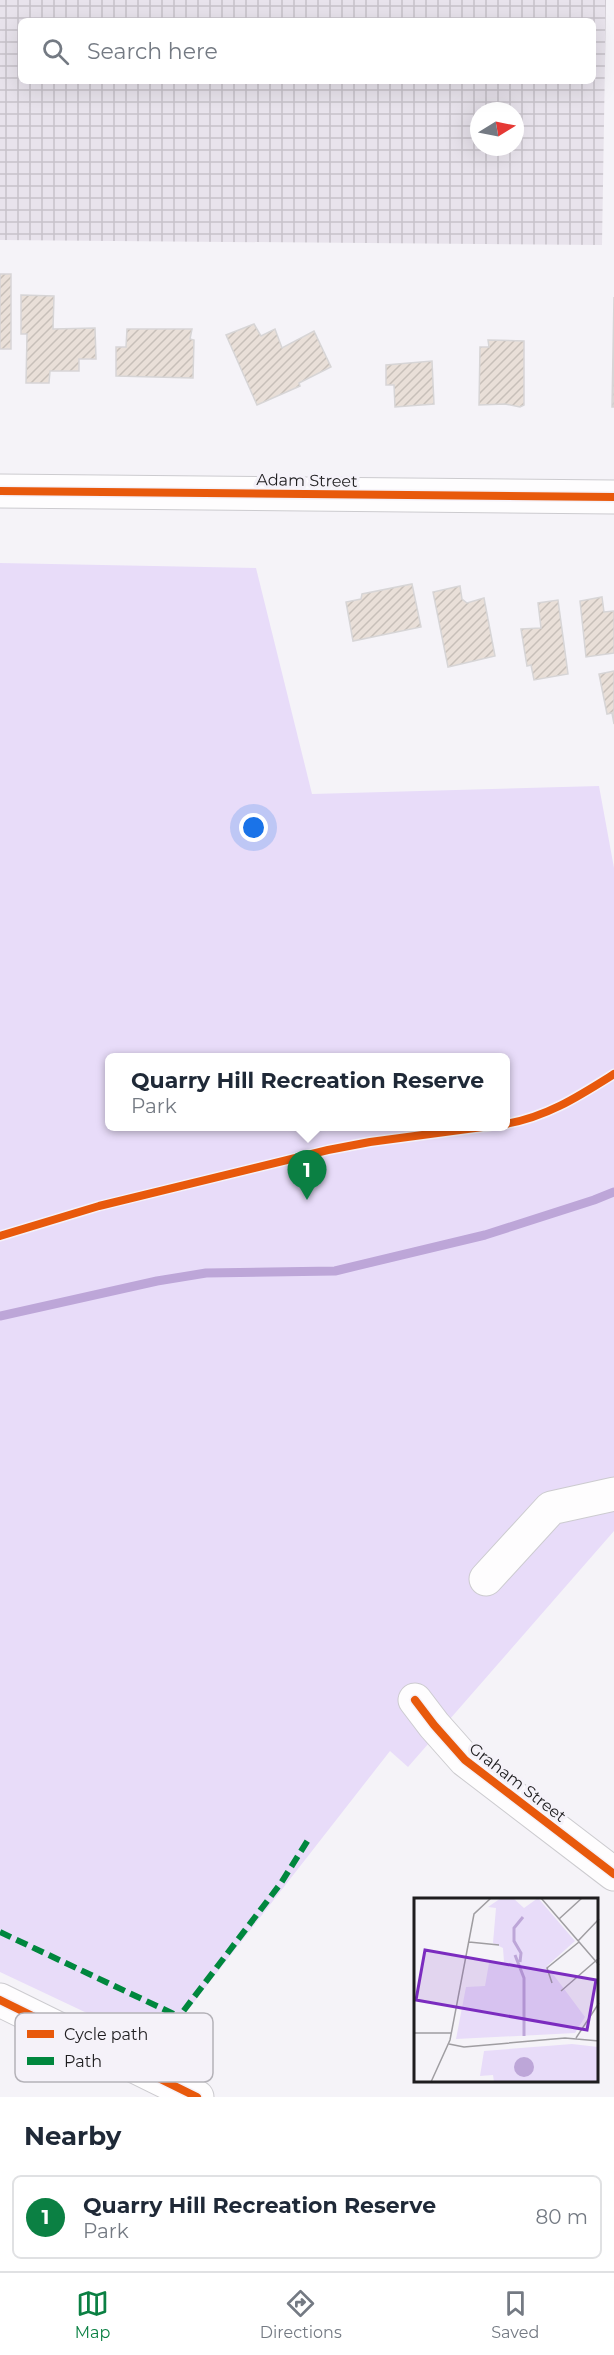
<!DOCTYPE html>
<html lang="en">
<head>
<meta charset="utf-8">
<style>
	body { margin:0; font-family:Montserrat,sans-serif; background:#f2f2f3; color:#1f2937 }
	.compass { position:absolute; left:470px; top:102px; width:54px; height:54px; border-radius:50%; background:#fff; box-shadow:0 6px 24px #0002; rotate:80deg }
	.you { position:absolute; left:254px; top:828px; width:21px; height:21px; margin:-15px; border:4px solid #fff; border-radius:50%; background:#1a73e8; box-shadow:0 0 0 9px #1a73e833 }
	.badge { display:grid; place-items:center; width:39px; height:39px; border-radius:50%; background:#0b8043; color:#fff; font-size:20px; font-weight:700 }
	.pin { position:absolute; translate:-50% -50px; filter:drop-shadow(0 2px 3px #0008) }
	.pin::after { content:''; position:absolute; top:32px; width:21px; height:18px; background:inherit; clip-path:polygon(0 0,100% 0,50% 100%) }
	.popup { position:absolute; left:105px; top:1053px; width:405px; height:78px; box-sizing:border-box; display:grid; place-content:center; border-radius:9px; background:#fff; filter:drop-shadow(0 2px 4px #0005); font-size:20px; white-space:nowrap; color:#747a83 }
	.popup b { font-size:22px; color:#1f2937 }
	.popup::after { content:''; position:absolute; left:50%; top:100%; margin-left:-12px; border:12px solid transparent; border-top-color:#fff }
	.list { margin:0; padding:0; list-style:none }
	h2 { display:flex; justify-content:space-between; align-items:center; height:78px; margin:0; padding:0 24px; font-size:26px }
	h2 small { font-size:20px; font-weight:400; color:#747a83 }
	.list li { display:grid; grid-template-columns:39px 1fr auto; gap:18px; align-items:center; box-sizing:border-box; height:84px; margin:0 12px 12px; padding:0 12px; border:2px solid #e0e1e3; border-radius:9px }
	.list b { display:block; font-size:22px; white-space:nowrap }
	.list p { margin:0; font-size:20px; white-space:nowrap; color:#747a83 }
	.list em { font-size:20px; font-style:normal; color:#747a83 }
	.icon { flex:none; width:33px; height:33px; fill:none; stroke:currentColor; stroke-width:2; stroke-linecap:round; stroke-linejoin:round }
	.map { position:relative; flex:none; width:614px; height:2097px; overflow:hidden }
	.search { position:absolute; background:#fff; box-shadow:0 6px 24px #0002; left:18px; right:18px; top:18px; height:66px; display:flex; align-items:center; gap:15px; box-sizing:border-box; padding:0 21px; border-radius:9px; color:#747a83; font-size:22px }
	.sheet { height:174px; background:#fff }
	nav { display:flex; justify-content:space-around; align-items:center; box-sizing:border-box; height:84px; border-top:2px solid #e0e1e3; background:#fff; font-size:16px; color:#747a83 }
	nav a { display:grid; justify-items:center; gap:3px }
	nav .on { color:#0b8043 }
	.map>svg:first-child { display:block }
	.industrial { fill:url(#industrial-grid); fill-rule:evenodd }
	.green { fill:#e8dcf9; fill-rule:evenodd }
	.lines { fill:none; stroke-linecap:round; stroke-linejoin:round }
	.stream { stroke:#bda6d8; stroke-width:9 }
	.building { fill:url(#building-hatch); stroke:#d7d5d6; stroke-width:1.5 }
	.minor-casing { stroke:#cccbcf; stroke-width:35 }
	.major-casing { stroke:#cccbcf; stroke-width:35 }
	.minor { stroke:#fefdfe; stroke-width:33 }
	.major { stroke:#fefdfe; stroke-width:33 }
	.quiet { stroke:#00873e; stroke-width:6; stroke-dasharray:12 6; stroke-linecap:butt }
	.cycleway-casing { stroke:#f5f2f9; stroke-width:11 }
	.cycleway { stroke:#e8590c; stroke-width:8 }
	.labels { text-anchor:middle; stroke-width:6; stroke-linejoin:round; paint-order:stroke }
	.street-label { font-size:16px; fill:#1e1d1f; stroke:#f5f2f9 }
	.inset-river { fill:none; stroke:#bda6d8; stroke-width:3 }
	.inset-road { fill:none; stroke:#9f9da1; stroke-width:1.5 }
	.view { fill:#7b2cbf; fill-opacity:0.15; stroke:#7b2cbf; stroke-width:3 }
	.inset-edge { fill:none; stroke:#1e1d1f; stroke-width:3 }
	.key { fill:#f5f2f9; stroke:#b4b2b8; stroke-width:1.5 }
	.key-label { font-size:16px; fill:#1e1d1f }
</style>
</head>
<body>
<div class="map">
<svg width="614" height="2097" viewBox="0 0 614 2097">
	<defs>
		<pattern id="industrial-grid" width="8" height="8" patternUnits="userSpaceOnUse" patternTransform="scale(1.5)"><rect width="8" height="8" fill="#e8e3ec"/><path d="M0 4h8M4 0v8" fill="none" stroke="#c7c2ca"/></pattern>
		<pattern id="building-hatch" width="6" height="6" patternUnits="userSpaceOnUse" patternTransform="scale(1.5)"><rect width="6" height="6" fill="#e9dfd8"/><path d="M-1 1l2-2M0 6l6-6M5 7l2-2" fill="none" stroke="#c7bfb9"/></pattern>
	</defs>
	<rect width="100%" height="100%" fill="#f5f3f8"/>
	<!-- industrial -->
	<path class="industrial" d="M 0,0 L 606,0 L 602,245 L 0,240 ZM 21,21 L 593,21 L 593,81 L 21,81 ZM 479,111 L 515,111 L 515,147 L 479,147 Z"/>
	<!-- green -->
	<path class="green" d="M 0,563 L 256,568 L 312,794 L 599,786 L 614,868 L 614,1531 L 408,1767 L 390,1751 L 159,2047 L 0,1972 ZM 109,1058 L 505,1058 L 505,1126 L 109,1126 Z"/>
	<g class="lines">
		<!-- stream -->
		<path class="stream" d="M 0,1316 L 157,1281 L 206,1273 L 335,1271 L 485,1235 L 594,1200 L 614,1192"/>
	</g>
	<!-- building -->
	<path class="building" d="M 0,274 L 11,274 L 11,349 L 0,349 Z
		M 21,295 L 54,296 L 53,329 L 95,328 L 96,359 L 79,359 L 79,371 L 50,371 L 49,383 L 26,383 L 27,334 L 21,334 Z
		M 614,297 L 614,407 L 612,407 Z
		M 254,324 L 261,336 L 275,329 L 282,348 L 314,331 L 331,367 L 299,383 L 300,386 L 257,405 L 226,335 Z
		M 127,329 L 192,329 L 190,339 L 194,340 L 193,378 L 116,376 L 116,347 L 126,347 Z
		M 488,340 L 524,341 L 524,405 L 520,407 L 505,404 L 479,405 L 480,347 L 489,347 Z
		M 432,361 L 434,404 L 395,407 L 394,385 L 386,385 L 386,365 Z
		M 412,584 L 421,627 L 353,641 L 346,602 L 361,599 L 362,594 Z
		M 460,586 L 462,599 L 467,603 L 484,598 L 495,656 L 448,667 L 433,592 Z
		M 602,597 L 604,612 L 614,611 L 614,653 L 586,657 L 580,601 Z
		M 558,600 L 568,674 L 534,680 L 531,665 L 527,666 L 521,629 L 541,628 L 538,603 Z
		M 614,671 L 614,724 L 612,713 L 607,714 L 599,674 Z"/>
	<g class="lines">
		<!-- minor casing -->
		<g class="minor-casing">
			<path id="minor" d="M 486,1579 L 551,1508 L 614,1494
				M 415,1700 L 434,1725 L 465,1760 L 614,1874
				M 0,2000 L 197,2097"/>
		</g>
		<!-- major casing -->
		<g class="major-casing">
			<path id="major" d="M 0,491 L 614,497"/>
		</g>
		<!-- minor -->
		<use href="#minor" class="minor"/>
		<!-- major -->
		<use href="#major" class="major"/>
		<!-- quiet -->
		<path class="quiet" d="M 0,1932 L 178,2016
			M 140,2068 L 281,1883 L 308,1840"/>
		<!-- cycleway casing -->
		<g class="cycleway-casing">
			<path id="cycleway" d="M 0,491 L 614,497
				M 505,1124 C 547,1117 579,1096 614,1074
				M 0,1236 L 99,1206 L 328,1150 L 370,1142 L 490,1126
				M 415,1700 L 434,1725 L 465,1760 L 614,1874
				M 0,2000 L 197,2097"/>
		</g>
		<!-- cycleway -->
		<use href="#cycleway" class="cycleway"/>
	</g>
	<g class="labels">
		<!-- street labels -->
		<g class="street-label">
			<text transform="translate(307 480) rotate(1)" y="6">Adam Street</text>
			<text transform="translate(518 1782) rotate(38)" y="6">Graham Street</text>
		</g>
	</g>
	<!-- overview -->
	<g transform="translate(414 1898)">
		<rect width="184" height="184" fill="#f5f3f8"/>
		<path d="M 158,146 L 184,149 L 184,184 L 80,184 L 79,177 L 66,178 L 70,153 Z" fill="#e8dcf9"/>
		<path d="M 87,0 L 99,0 L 110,10 L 124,0 L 161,43 L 133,68 L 171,119 L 161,135 L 42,141 L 52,89 L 71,88 L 75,65 L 90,64 L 89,50 L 79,45 L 82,10 L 74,9 Z" fill="#e8dcf9"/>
		<path d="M100 169a10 10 0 1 1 20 0a10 10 0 1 1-20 0Z" fill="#bda6d8"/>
		<path class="inset-river" d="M 101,57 L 110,80 L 110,138M 106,64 L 107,55 L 100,43 L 100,30 L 109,19"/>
		<path class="inset-road" d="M 127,0 L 185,67M 145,21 L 168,0M 164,43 L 185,21M 55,44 L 85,47M 138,85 L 133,70 L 165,44M 147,93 L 185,60M 0,135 L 37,135M 162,140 L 185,105M 35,146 L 50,149 L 151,140 L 185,143M 17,184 L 36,142 L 60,16 L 77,0"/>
		<path class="view" d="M 11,52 L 182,82 L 173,132 L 2,102 Z"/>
		<rect width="184" height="184" class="inset-edge"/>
	</g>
	<!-- legend -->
	<rect x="15" y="2013" width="198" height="69" rx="9" class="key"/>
	<rect x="27" y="2030" width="27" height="8" fill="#e8590c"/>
	<rect x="27" y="2057" width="27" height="8" fill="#00873e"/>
	<g class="key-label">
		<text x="64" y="2040">Cycle path</text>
		<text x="64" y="2067">Path</text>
	</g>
</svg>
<svg class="compass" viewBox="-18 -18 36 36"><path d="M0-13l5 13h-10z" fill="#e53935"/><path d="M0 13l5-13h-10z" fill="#747a83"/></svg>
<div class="you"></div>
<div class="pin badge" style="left:307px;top:1200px">1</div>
<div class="popup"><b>Quarry Hill Recreation Reserve</b>Park</div>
<div class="search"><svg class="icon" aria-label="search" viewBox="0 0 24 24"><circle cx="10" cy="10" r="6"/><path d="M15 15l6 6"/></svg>Search here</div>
</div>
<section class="sheet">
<h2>Nearby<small></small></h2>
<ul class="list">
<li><span class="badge">1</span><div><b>Quarry Hill Recreation Reserve</b><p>Park</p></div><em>80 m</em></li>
</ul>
</section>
<nav>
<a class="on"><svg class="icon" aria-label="map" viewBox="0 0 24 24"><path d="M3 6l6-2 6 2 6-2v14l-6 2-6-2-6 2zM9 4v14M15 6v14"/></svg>Map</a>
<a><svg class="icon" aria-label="directions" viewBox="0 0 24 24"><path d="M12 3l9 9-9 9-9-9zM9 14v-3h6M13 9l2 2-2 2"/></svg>Directions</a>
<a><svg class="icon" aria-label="saved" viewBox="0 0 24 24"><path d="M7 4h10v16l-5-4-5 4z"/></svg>Saved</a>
</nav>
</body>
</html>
